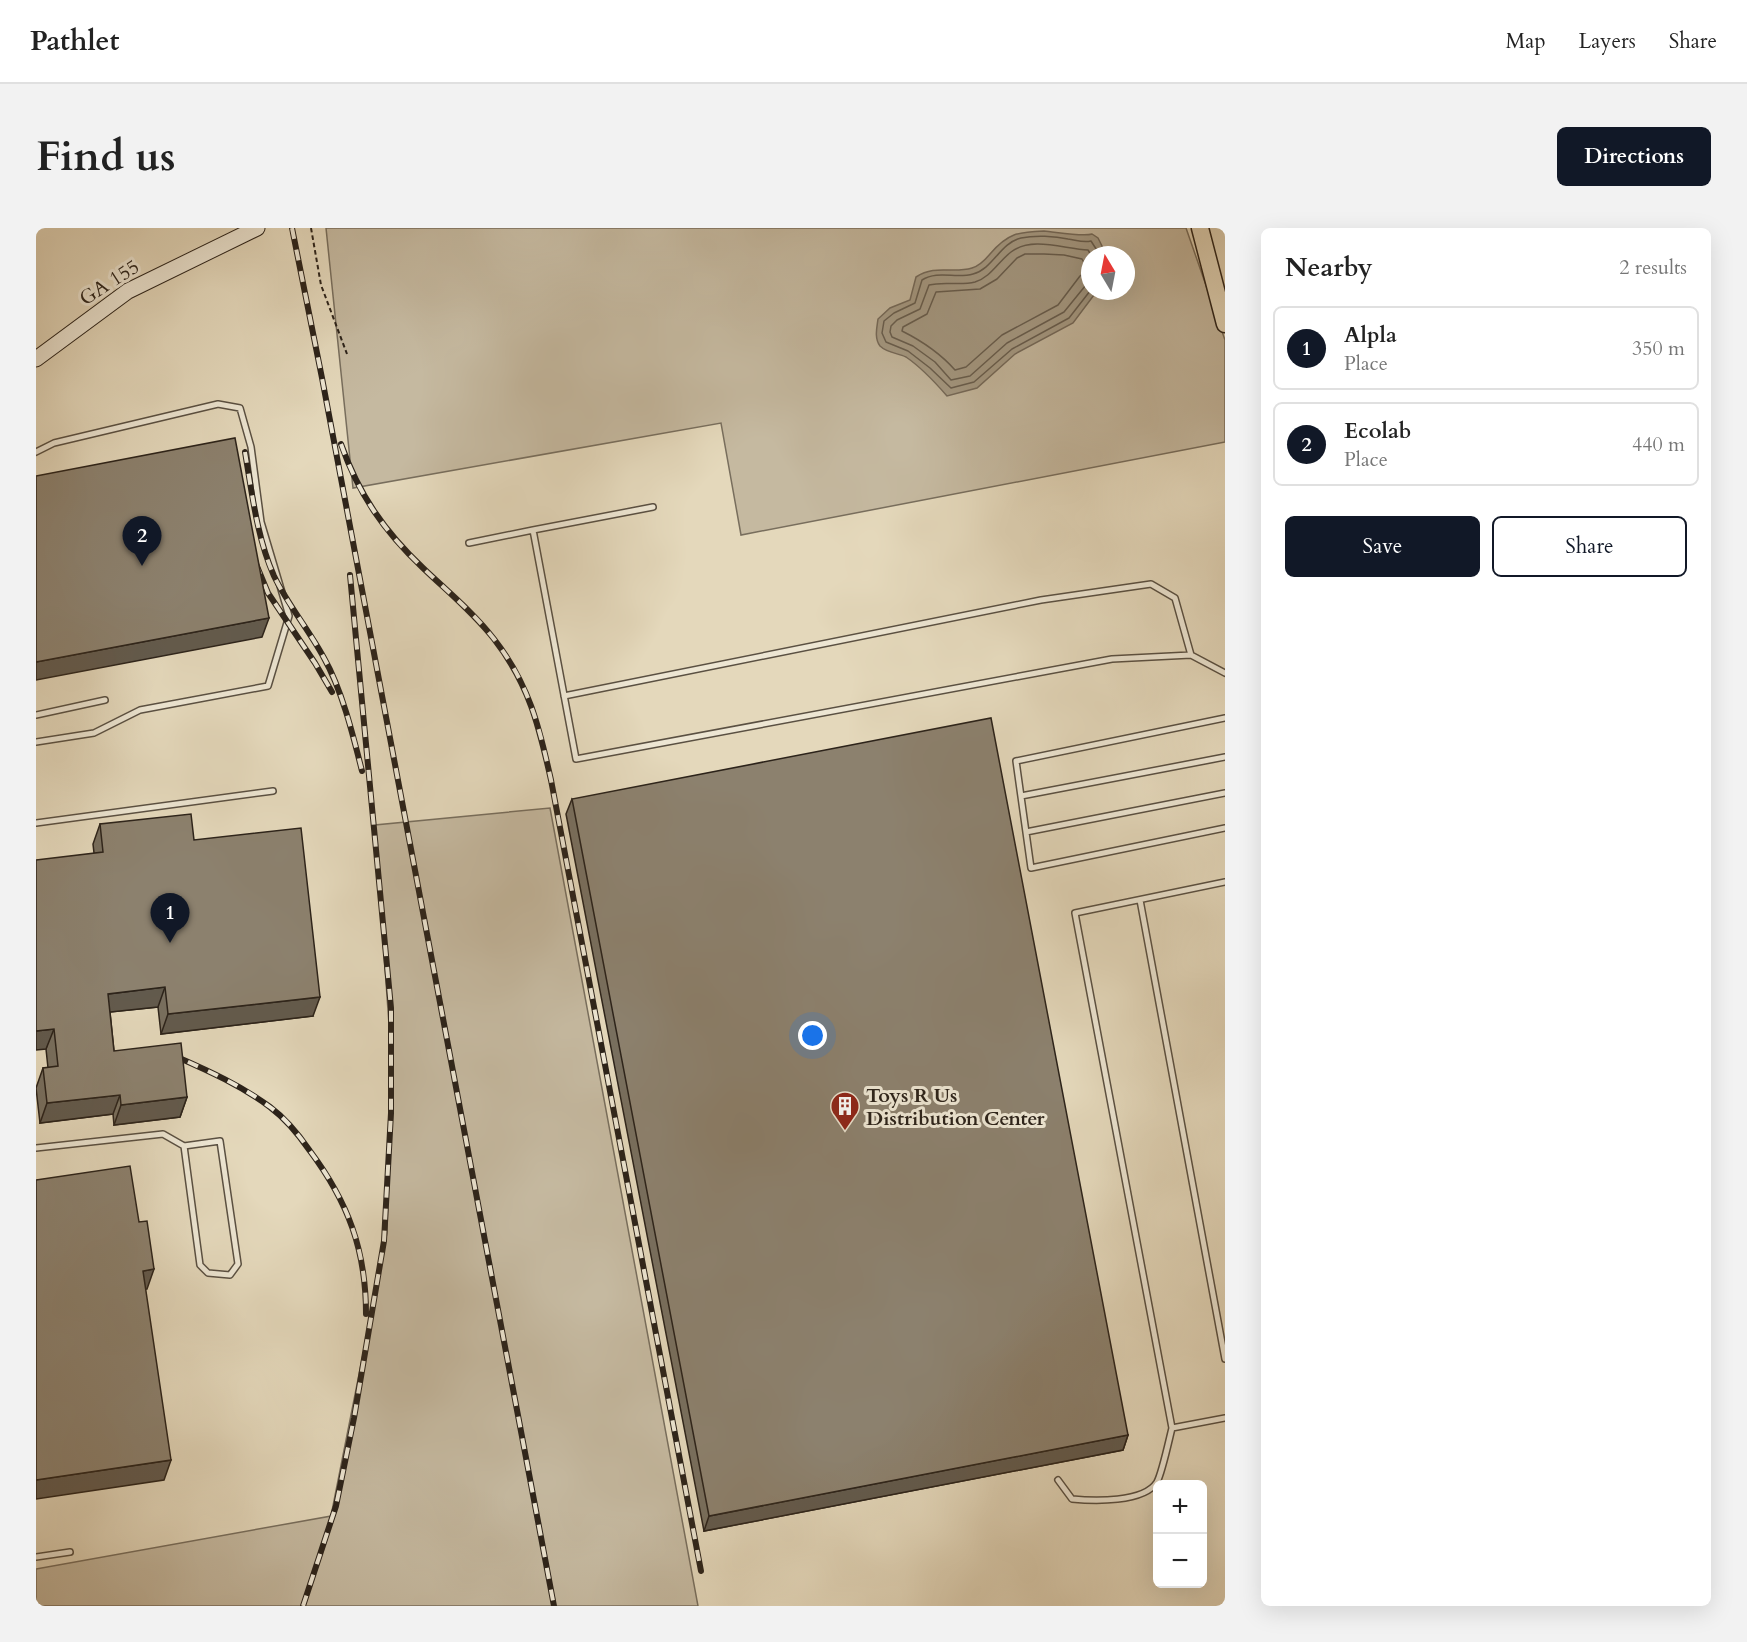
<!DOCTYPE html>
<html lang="en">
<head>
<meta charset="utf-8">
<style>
	body { margin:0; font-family:Cardo,serif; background:#f2f2f2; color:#222 }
	.controls { position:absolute; right:18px; bottom:18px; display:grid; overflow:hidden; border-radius:9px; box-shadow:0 6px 24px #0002 }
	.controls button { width:54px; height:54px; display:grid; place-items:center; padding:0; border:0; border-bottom:2px solid #e0e0e0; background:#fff; color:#222; font:30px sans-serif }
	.compass { position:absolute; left:1045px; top:18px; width:54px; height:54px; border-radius:50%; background:#fff; box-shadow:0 6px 24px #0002; rotate:350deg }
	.you { position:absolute; left:777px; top:808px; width:21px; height:21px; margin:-15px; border:4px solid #fff; border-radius:50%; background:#1a73e8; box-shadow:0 0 0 9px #1a73e833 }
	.badge { display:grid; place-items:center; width:39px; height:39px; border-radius:50%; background:#111827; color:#fff; font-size:20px; font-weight:700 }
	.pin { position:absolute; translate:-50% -50px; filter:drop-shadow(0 2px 3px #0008) }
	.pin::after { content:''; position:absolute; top:32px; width:21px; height:18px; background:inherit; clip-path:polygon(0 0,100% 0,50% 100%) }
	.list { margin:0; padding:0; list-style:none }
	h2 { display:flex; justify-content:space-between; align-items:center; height:78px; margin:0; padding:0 24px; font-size:26px }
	h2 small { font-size:20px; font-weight:400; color:#767676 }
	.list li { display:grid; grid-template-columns:39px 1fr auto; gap:18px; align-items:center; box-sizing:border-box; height:84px; margin:0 12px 12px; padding:0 12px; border:2px solid #e0e0e0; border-radius:9px }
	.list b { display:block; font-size:22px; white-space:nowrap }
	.list p { margin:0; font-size:20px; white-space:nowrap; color:#767676 }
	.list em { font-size:20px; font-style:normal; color:#767676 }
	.actions { display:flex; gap:12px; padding:18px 24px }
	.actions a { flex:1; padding:14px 0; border:2px solid #111827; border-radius:9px; text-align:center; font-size:21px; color:#111827 }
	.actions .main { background:#111827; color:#fff }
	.map { position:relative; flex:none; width:1189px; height:1378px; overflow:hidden; border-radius:9px }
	header { display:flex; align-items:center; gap:36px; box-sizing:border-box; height:84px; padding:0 30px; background:#fff; border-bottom:2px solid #e0e0e0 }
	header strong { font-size:28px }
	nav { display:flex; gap:33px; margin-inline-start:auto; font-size:21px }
	.intro { display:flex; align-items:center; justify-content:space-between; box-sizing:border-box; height:144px; padding:0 36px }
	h1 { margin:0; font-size:42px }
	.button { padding:15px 27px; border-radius:9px; background:#111827; color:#fff; font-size:21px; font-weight:700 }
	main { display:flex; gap:36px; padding:0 36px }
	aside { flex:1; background:#fff; border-radius:9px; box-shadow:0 6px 24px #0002 }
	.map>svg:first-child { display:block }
	.green { fill:#c5b9a0; stroke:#786e5d; stroke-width:1.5; fill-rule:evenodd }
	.water { fill:#a59a84; stroke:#756a5a; stroke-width:1.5 }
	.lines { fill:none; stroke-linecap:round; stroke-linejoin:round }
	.shore { stroke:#685e4f; stroke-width:1.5 }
	.lane-casing { stroke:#5a5042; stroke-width:8 }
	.secondary-casing { stroke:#2c231a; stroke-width:17 }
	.primary-casing { stroke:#2c231a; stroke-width:19 }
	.path { stroke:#2c231a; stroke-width:2; stroke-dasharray:4.5 3; stroke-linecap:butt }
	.lane { stroke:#ede6d3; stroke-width:5 }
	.secondary { stroke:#ede6d3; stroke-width:15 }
	.primary { stroke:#e4d8bb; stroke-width:16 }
	.rail-casing { stroke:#2c231a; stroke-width:6 }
	.rail { stroke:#ede6d3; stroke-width:4; stroke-dasharray:11; stroke-linecap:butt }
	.wall { fill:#786f5f; stroke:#2c231a; stroke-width:1.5 }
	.shaded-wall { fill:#625a4d; stroke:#2c231a; stroke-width:1.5 }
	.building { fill:#8c816e; stroke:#2c231a; stroke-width:1.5 }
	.labels { text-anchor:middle; stroke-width:6; stroke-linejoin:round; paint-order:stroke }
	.street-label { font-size:20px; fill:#2c231a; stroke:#ede6d3 }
	.poi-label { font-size:20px; font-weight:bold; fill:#2c231a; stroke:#ede6d3; text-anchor:start }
</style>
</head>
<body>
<header>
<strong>Pathlet</strong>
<nav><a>Map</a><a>Layers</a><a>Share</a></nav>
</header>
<div class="intro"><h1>Find us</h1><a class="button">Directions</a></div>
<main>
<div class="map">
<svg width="1189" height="1378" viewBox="0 0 1189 1378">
	<rect width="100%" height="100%" fill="#e4d8bb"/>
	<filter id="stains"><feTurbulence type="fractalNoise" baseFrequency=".00333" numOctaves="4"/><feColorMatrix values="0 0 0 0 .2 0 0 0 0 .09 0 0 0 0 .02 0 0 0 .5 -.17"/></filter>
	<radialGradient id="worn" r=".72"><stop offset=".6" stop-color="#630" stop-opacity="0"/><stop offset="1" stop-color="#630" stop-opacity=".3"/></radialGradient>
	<!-- green -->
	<path class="green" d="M 290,0 L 1150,0 L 1189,112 L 1189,214 L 705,307 L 685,195 L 317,260 ZM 1054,27 L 1090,27 L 1090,63 L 1054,63 Z
		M 514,580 L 662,1378 L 0,1378 L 0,1341 L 295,1288 L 351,1005 L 355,825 L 339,597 Z"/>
	<!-- water -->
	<path class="water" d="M 1008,3 C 1020,4 1047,9 1056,6 L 1062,10 L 1070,26 L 1054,27 L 1054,63 L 1061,63 L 1037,95 L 979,126 L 941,160 L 911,168 C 898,153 886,140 870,129 C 862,125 851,125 844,118 C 838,110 841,99 842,91 L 854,80 L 874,72 L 880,49 C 900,36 916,46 936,40 C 943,38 949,32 954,26 C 972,5 982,4 1008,3 Z"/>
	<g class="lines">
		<!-- shore -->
		<path class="shore" d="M 1008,26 L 1028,27 L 1046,31 L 1052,42 L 1044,48 L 1022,77 L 966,107 L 930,139 L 919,142 C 904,125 886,113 866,103 L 867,99 L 891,86 L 900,64 L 944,61 L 961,51 L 981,30 L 989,26 Z
			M 1054,52 L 1028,84 L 971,115 L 934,148 L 915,152 L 899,134 L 877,118 L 856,109 L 854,104 L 855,98 L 861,92 L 884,81 L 893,57 C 908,53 924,58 939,54 C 955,49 962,34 975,24 C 996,8 1028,21 1052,22 L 1055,27
			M 1054,63 L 1033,90 L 976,121 L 938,154 L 915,160 L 894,140 L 872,123 L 850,114 L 846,105 L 848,93 L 858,85 L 879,75 L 886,52 C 902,42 920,51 937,46 C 957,41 964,15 985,10 C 999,7 1019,8 1032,11 C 1040,12 1047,15 1055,13 L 1064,27"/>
		<!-- lane casing -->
		<g class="lane-casing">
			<path id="lane" d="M 0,224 L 18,215 L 182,176 L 204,180 L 215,219 L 225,294 L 253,388 L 232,458 L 104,482 L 58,505 L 0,514
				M 617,279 L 497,302 L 540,531 L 1076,431 L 1155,427 L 1189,445
				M 433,315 L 497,302
				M 528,468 L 1005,372 L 1115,356 L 1139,370 L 1155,427
				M 0,487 L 69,472
				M 1189,490 L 980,533 L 995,640 L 1189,600
				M 985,568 L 1189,529
				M 0,595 L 237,563
				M 990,604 L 1189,565
				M 1189,654 L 1039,685 L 1136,1200 L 1189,1190
				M 1104,672 L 1189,1131
				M 0,920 L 127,906 L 148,918 L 164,1037 L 172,1045 L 194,1047 L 202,1036 L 184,913 L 148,918
				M 1022,1252 L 1036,1271 C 1057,1273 1108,1275 1121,1254 C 1126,1245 1133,1212 1136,1200
				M 0,1329 L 34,1324"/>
		</g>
		<!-- secondary casing -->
		<g class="secondary-casing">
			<path id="secondary" d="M 0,131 L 92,63 L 221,0"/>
		</g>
		<!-- primary casing -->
		<g class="primary-casing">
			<path id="primary" d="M 1164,0 L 1189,96"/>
		</g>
		<!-- path -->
		<path class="path" d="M 275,0 L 285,57 L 311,126"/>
		<!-- lane -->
		<use href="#lane" class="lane"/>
		<!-- secondary -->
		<use href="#secondary" class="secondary"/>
		<!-- primary -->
		<use href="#primary" class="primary"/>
		<!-- rail casing -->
		<g class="rail-casing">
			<path id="rail" d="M 256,0 L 286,150 L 518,1378
				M 305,216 C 323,267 348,303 387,340 C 411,363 437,384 458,411 C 493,456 503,498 515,552 L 665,1343
				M 209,224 C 216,265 221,310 238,348 C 252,377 273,402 288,430 C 306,462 317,507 326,543
				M 220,336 L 232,365 L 279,435 L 296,464
				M 131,828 L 141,829 C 173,843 206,858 234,879 C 250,891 263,907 274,923 C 312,974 330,1022 330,1086
				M 267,1378 L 300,1278 L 318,1190 L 348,1013 L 355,885 L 355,780 L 314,347"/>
		</g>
		<!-- rail -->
		<use href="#rail" class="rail"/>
	</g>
	<!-- wall -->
	<path class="wall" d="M 536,571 L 1092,1207 L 1087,1222 L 668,1303 L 530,586 Z
		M 64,596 L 158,612 L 277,788 L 125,806 L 122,779 L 74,784 L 78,823 L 151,869 L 144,889 L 78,897 L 77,886 L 4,895 L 0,860 L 7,840 L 12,840 L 10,821 L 58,625 L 57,616 Z"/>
	<!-- shaded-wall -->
	<path class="shaded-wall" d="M 233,390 L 226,409 L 0,452 L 0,434 Z
		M 129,759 L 122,779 L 65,785 L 72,766 Z
		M 284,769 L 277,788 L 125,806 L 132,786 Z
		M 18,801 L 10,821 L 0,822 L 0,803 Z
		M 84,867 L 77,886 L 4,895 L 11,875 Z
		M 151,869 L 144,889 L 78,897 L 85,877 Z
		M 118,1041 L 111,1061 L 100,1062 L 107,1043 Z
		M 1092,1207 L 1087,1222 L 668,1303 L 673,1288 Z
		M 135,1232 L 128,1252 L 0,1271 L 0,1252 Z"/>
	<!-- building -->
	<path class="building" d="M 199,210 L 233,390 L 0,434 L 0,248 Z
		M 955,490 L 1092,1207 L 673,1288 L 536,571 Z
		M 155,586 L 158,612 L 265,600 L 284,769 L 132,786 L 129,759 L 72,766 L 78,823 L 145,815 L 151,869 L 85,877 L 84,867 L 11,875 L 7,840 L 22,838 L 18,801 L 0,803 L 0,632 L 67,624 L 64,596 Z
		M 94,938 L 103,994 L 111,993 L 118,1041 L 107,1043 L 135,1232 L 0,1252 L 0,952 Z"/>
	<!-- icons -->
	<defs>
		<g id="building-pin" transform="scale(1.5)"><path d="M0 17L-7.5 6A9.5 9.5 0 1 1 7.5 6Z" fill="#8f2418" stroke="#ede6d3"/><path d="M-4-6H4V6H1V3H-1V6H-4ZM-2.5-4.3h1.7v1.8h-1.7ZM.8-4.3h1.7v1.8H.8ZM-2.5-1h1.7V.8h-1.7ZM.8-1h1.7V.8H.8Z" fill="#fff"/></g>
	</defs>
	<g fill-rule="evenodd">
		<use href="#building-pin" x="809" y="878"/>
	</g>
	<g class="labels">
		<!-- street labels -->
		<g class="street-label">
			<text transform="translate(73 54) rotate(-33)" y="7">GA 155</text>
		</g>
		<!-- poi labels -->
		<g class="poi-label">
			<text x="830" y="874">Toys R Us<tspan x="830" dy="23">Distribution Center</tspan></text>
		</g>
	</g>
	<rect width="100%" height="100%" filter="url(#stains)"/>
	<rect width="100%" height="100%" fill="url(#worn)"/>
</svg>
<div class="controls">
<button>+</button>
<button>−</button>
</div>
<svg class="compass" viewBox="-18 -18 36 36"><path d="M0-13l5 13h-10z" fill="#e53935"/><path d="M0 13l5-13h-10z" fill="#767676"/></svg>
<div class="you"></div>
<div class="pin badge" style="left:134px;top:715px">1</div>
<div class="pin badge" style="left:106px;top:338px">2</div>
</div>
<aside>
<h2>Nearby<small>2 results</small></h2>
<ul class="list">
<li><span class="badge">1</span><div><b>Alpla</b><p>Place</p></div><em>350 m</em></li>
<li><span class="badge">2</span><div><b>Ecolab</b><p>Place</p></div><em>440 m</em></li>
</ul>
<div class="actions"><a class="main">Save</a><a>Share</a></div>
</aside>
</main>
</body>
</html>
